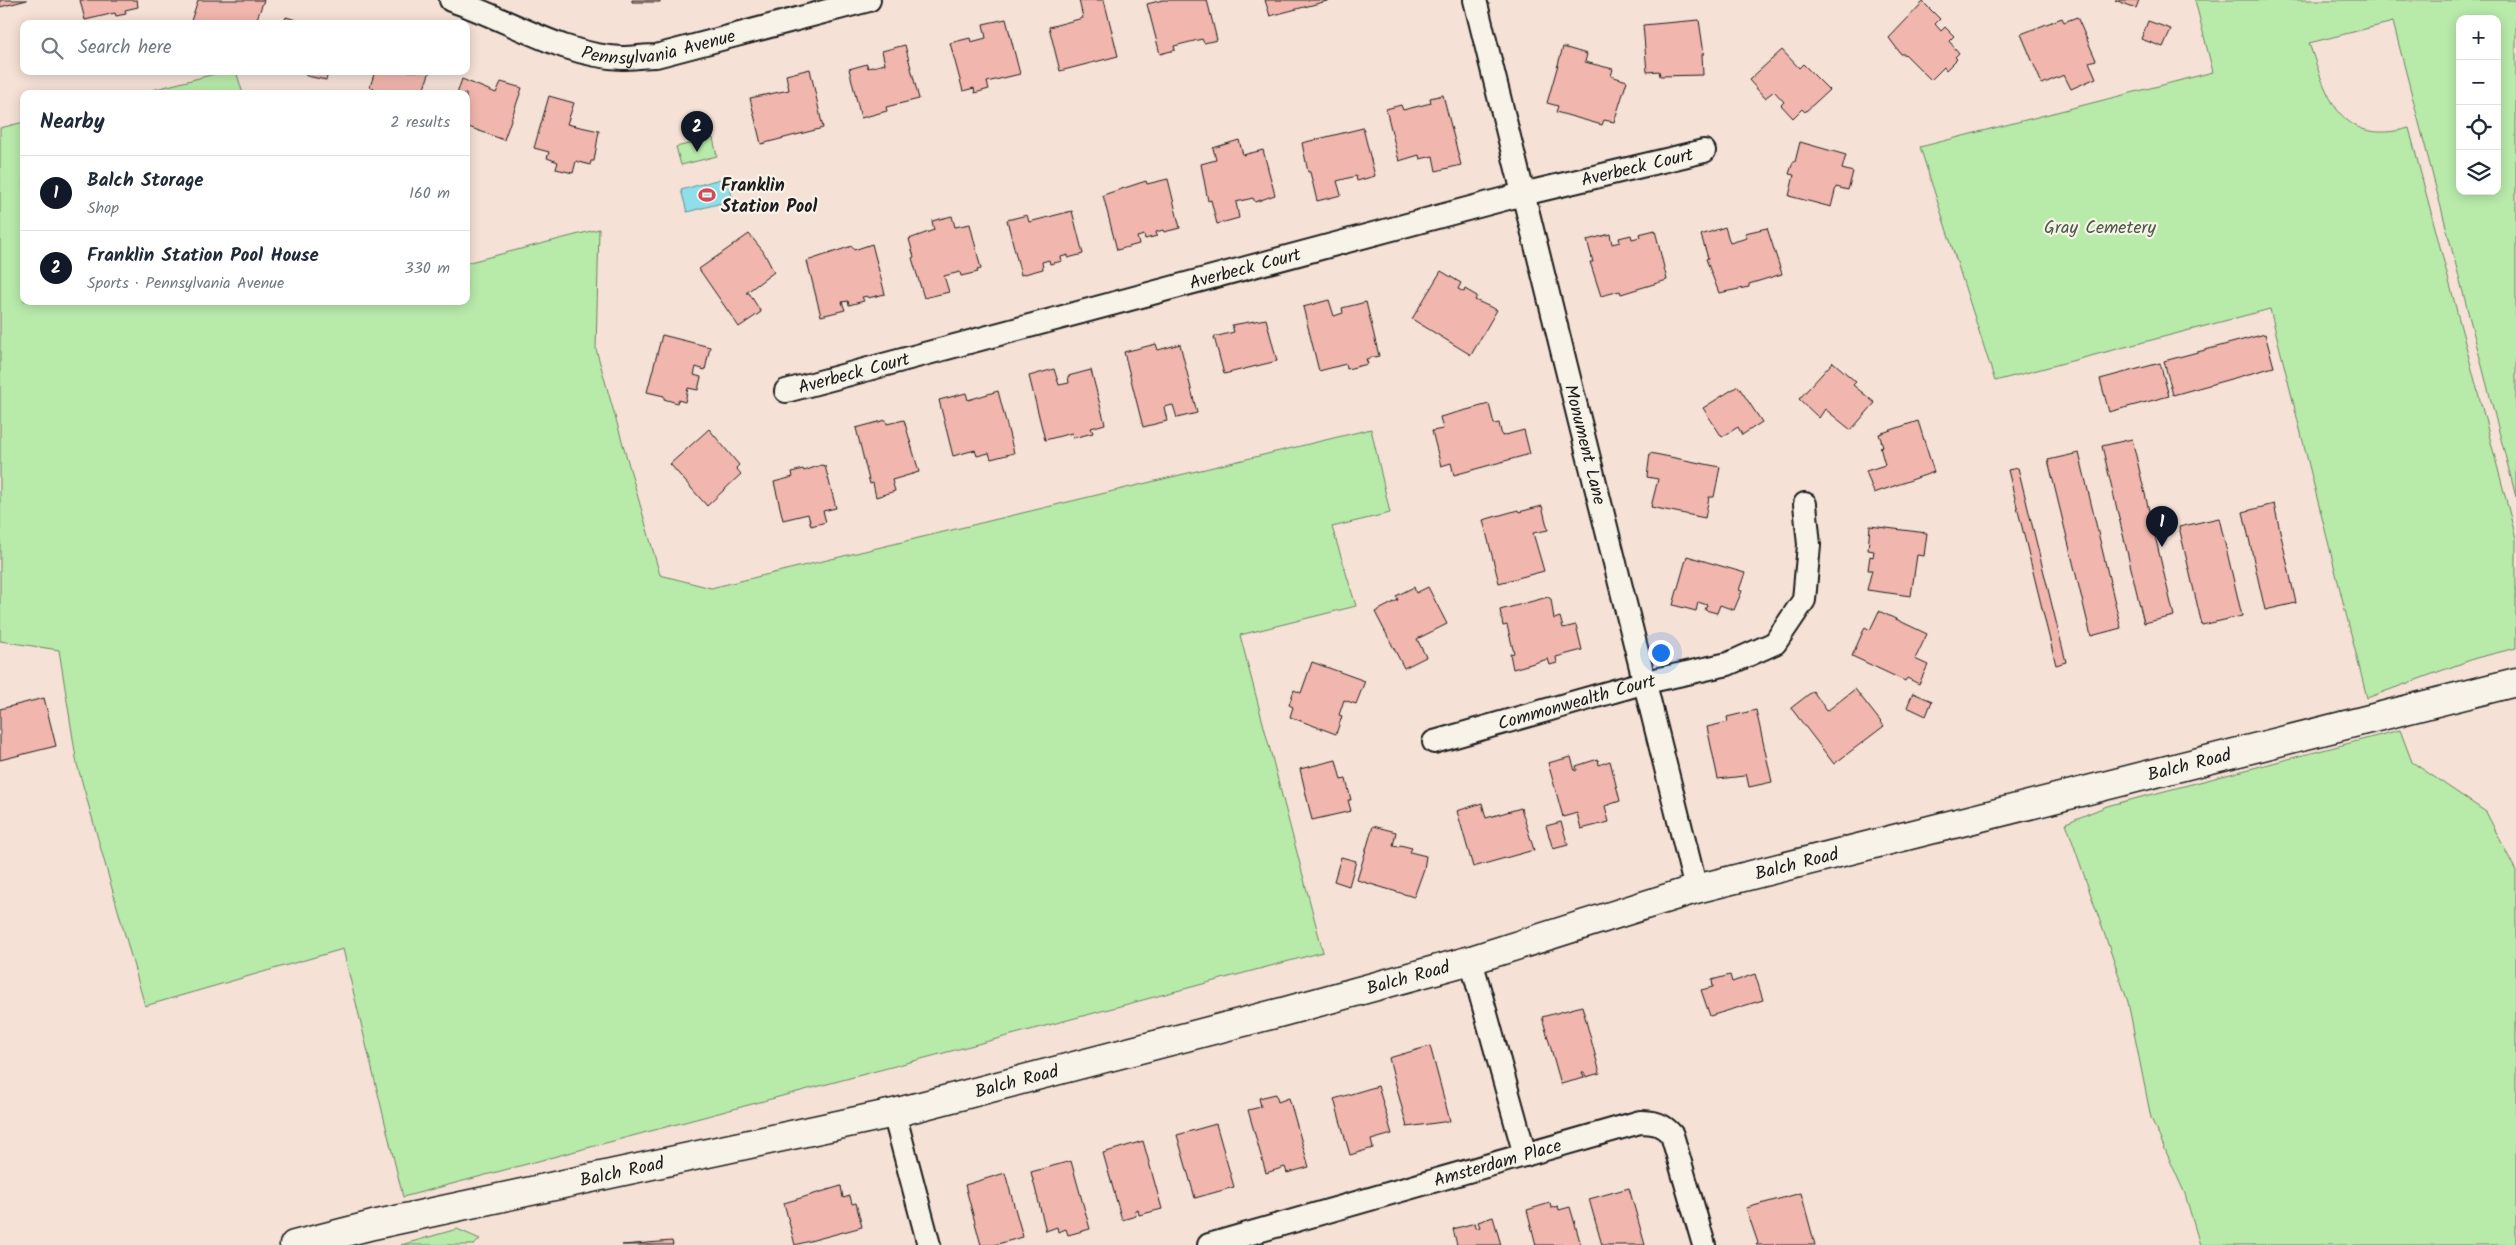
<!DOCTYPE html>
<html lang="en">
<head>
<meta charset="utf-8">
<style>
	body { margin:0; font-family:Kalam,sans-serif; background:#f6f6f7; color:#1f2937 }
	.controls { position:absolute; right:15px; top:15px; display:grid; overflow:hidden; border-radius:10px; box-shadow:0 2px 12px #0003 }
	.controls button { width:45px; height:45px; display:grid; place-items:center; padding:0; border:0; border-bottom:1px solid #e0e1e3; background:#fff; color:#1f2937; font:25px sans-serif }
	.you { position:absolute; left:1660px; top:652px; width:18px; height:18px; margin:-12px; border:4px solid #fff; border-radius:50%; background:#1a73e8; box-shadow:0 0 0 8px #1a73e833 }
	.badge { display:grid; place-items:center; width:32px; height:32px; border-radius:50%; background:#111827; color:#fff; font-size:16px; font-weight:700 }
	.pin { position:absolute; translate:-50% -41px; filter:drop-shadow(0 1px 2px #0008) }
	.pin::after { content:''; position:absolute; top:26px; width:18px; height:15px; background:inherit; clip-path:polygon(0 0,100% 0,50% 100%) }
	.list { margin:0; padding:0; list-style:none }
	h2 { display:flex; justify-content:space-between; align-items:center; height:65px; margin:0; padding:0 20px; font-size:21px }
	h2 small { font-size:16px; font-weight:400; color:#747a83 }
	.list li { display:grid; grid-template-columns:32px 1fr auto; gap:15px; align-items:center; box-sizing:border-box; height:75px; padding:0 20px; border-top:1px solid #e0e1e3 }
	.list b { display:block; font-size:19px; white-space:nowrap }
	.list p { margin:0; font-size:16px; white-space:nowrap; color:#747a83 }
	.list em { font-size:16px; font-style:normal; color:#747a83 }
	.icon { flex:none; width:28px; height:28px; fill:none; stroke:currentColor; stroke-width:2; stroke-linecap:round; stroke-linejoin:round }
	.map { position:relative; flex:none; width:2516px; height:1245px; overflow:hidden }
	.search { position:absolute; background:#fff; box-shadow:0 2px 12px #0003; left:20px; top:20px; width:450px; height:55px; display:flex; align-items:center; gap:12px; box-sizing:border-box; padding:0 18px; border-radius:10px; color:#747a83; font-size:19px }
	.panel { position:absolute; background:#fff; box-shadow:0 2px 12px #0003; left:20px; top:90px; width:450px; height:215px; border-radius:10px }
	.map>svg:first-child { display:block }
	.green { fill:#b8eaaa; stroke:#6a8363; fill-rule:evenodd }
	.water { fill:#8edfea; stroke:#609198 }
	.building { fill:#f1b6ad; stroke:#1c1c1c }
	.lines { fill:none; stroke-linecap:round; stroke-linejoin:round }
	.minor-casing { stroke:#1c1c1c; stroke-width:26 }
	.tertiary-casing { stroke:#1c1c1c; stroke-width:31 }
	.minor { stroke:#f7f3e8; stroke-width:22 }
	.tertiary { stroke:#f7f3e8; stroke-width:28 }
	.labels { text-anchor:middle; stroke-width:4.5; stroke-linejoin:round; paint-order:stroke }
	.street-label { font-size:18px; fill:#1c1c1c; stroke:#f7f3e8 }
	.poi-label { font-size:18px; font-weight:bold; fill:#1c1c1c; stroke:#f7f3e8; text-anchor:start }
	.park-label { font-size:18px; fill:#4b5a47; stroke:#f7f3e8 }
</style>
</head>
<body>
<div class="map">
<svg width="2516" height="1245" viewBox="0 0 2516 1245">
	<rect width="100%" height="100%" fill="#f5e1d6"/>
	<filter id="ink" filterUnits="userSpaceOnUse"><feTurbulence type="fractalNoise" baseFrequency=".02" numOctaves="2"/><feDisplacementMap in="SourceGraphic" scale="10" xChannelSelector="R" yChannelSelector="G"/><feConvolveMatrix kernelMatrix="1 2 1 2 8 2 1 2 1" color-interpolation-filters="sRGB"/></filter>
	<g filter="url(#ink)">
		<!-- green -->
		<path class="green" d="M 2195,0 L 2516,0 L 2516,497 L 2393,22 L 2309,43 C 2327,96 2339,147 2409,128 L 2516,538 L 2516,648 L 2476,658 L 2367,698 L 2270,309 L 1995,381 L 1920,147 L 2213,72 ZM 2460,19 L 2497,19 L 2497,191 L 2460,191 Z
			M 226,71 L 236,71 L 243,94 L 137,94 Z
			M 24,122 L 24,301 L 466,301 L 466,263 L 599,229 L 596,349 L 660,575 L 711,588 L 1371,429 L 1390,513 L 1332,527 L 1356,606 L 1240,635 L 1323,952 L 403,1197 L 343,949 L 145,1006 L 77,764 L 59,650 L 0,641 L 0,128 Z
			M 713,138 L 717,156 L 681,165 L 676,147 Z
			M 2400,730 L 2412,762 L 2486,812 L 2516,871 L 2516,1245 L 2200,1245 L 2185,1194 L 2151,1118 L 2128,1002 L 2066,823 L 2107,806 Z
			M 457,1229 L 480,1239 L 474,1245 L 401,1245 Z"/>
		<!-- water -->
		<path class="water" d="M 727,177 L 733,200 L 687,212 L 681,190 Z"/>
		<!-- building -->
		<path class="building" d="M 0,0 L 27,0 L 0,7 Z
			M 80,0 L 137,0 L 138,7 L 125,10 L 126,14 L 116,16 L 115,13 L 85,20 Z
			M 198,0 L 264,0 L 255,24 L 190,24 Z
			M 632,0 L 660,0 L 660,2 L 632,2 Z
			M 1079,0 L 1104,0 L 1118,56 L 1060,71 L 1049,27 L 1083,18 Z
			M 1163,0 L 1207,0 L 1217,40 L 1204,43 L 1202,39 L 1174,46 L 1175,50 L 1160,54 L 1147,4 Z
			M 1265,0 L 1331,0 L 1270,16 Z
			M 2115,0 L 2139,0 L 2136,8 Z
			M 1923,2 L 1940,19 L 1935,24 L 1941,31 L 1945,27 L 1954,36 L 1949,41 L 1959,53 L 1955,57 L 1957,59 L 1946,70 L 1944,67 L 1931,80 L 1905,54 L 1901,54 L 1889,38 Z
			M 286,17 L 303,22 L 302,24 L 284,24 Z
			M 2077,17 L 2096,60 L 2089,62 L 2096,78 L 2071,89 L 2064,75 L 2042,84 L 2021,34 L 2062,18 L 2064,22 Z
			M 1006,19 L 1020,74 L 987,82 L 989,89 L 975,93 L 974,88 L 963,91 L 950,43 L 970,38 L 971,42 L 986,38 L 983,24 Z
			M 1699,20 L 1704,54 L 1702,54 L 1703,75 L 1660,76 L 1659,71 L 1647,72 L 1643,25 Z
			M 2148,21 L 2171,29 L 2163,47 L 2141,39 Z
			M 905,45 L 919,99 L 886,107 L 887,111 L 861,118 L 849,69 L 867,64 L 868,68 L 885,64 L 882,51 Z
			M 1563,47 L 1587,54 L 1585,62 L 1613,69 L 1611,76 L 1627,81 L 1614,122 L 1604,120 L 1602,125 L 1556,112 L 1558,106 L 1547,103 Z
			M 1782,50 L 1799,68 L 1803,64 L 1829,90 L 1805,112 L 1802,109 L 1793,118 L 1781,105 L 1784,102 L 1774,91 L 1765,98 L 1749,80 Z
			M 810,69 L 823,128 L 761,144 L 750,98 L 789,90 L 786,75 Z
			M 329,71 L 326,80 L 307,76 L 300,71 Z
			M 375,71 L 430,71 L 422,94 L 384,94 L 370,87 Z
			M 462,79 L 496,93 L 501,82 L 522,88 L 504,140 L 466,126 L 466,94 L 457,94 Z
			M 1443,95 L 1461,165 L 1436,171 L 1433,156 L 1420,159 L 1419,155 L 1399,161 L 1386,109 L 1401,105 L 1403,110 L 1431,103 L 1430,98 Z
			M 549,96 L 574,103 L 567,124 L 599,131 L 594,161 L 591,161 L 590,165 L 576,161 L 573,173 L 556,169 L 558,162 L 547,158 L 549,152 L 534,148 Z
			M 1363,128 L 1375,176 L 1357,181 L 1356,176 L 1337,181 L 1341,195 L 1317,201 L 1310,172 L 1308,172 L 1302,143 Z
			M 1239,140 L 1243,155 L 1263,150 L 1275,195 L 1255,202 L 1253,198 L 1236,202 L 1239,218 L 1217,224 L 1211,200 L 1208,201 L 1201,164 L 1216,160 L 1213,148 Z
			M 1800,142 L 1846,155 L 1842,169 L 1853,172 L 1848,190 L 1836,187 L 1831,207 L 1789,196 L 1794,175 L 1789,174 L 1793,162 L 1795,162 Z
			M 1168,179 L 1180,228 L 1164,232 L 1163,230 L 1156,232 L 1157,236 L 1145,239 L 1144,235 L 1137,237 L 1139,244 L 1117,250 L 1103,195 L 1146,181 L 1147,184 Z
			M 1072,211 L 1083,254 L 1068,258 L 1068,255 L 1061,257 L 1062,261 L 1050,264 L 1049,260 L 1042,262 L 1043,269 L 1021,275 L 1007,220 L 1027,215 L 1029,222 Z
			M 952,216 L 955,227 L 970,224 L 981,269 L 977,270 L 978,272 L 961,276 L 960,272 L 944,276 L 949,292 L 924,298 L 912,258 L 914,257 L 909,239 L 934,230 L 932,221 Z
			M 1725,227 L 1730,243 L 1747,238 L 1745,233 L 1767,228 L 1782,274 L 1749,284 L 1749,287 L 1719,293 L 1706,259 L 1708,258 L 1701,235 Z
			M 1655,230 L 1667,280 L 1621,294 L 1620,291 L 1601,296 L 1590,262 L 1593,262 L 1587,240 L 1610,234 L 1612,244 L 1620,242 L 1619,238 L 1631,235 L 1632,239 L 1640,237 L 1639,234 Z
			M 749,234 L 763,251 L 774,272 L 746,293 L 749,293 L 761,312 L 739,327 L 699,269 Z
			M 872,244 L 885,294 L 868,298 L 868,296 L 862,297 L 864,301 L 849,305 L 848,301 L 842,302 L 845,310 L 821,316 L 807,261 L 852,246 L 854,250 Z
			M 1441,271 L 1461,283 L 1458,289 L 1464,292 L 1465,289 L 1477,296 L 1475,300 L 1497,310 L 1471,355 L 1412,319 Z
			M 1329,300 L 1334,316 L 1343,313 L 1342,308 L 1366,302 L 1379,356 L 1366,359 L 1368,364 L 1347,369 L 1346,364 L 1319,371 L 1303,307 Z
			M 1266,319 L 1277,361 L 1224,374 L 1214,337 L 1234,332 L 1232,325 Z
			M 2265,334 L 2274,367 L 2173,395 L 2164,361 Z
			M 662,335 L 710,347 L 705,370 L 696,367 L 694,375 L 701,377 L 698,390 L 688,388 L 685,402 L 678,400 L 677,403 L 664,399 L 664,396 L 647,392 Z
			M 1156,344 L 1158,350 L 1180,344 L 1197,413 L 1177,418 L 1173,405 L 1164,407 L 1167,421 L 1143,427 L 1124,352 Z
			M 1833,362 L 1856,382 L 1853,385 L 1875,403 L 1851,430 L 1825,409 L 1819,418 L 1799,399 Z
			M 2160,363 L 2169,396 L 2109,412 L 2100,379 Z
			M 1054,369 L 1059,385 L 1069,383 L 1068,376 L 1091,370 L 1105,424 L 1091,428 L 1093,433 L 1073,438 L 1072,433 L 1045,440 L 1029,376 Z
			M 1738,386 L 1762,422 L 1742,435 L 1738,427 L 1722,437 L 1703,408 Z
			M 998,391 L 1014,453 L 991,459 L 989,453 L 977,456 L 975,450 L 953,456 L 939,400 L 966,393 L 968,400 Z
			M 1489,404 L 1494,424 L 1499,423 L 1502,436 L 1524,430 L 1530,454 L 1454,475 L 1451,463 L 1441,466 L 1432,431 L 1443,429 L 1440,417 Z
			M 886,420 L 887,424 L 904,420 L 919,472 L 892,480 L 895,491 L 876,497 L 873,483 L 870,484 L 856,428 Z
			M 1918,421 L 1934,472 L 1874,493 L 1866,471 L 1885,465 L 1880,447 L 1883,446 L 1879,434 Z
			M 709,429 L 739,465 L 736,468 L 741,474 L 707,506 L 670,464 Z
			M 2132,439 L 2174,616 L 2144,623 L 2102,446 Z
			M 1650,453 L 1720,467 L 1714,497 L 1709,497 L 1705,518 L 1651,507 L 1658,479 L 1647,477 Z
			M 2079,453 L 2121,628 L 2091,636 L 2048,460 Z
			M 821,465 L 825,466 L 836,508 L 823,511 L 826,522 L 811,526 L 808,514 L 783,520 L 774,482 L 793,477 L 792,472 L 803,469 L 804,471 Z
			M 2018,468 L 2066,662 L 2056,665 L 2008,470 Z
			M 2274,504 L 2296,603 L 2265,610 L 2243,512 Z
			M 1542,506 L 1548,530 L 1533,533 L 1544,571 L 1499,583 L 1483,520 L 1518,510 L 1519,512 Z
			M 2219,518 L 2242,616 L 2202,625 L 2179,527 Z
			M 1870,526 L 1927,533 L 1924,556 L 1917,555 L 1911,596 L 1867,590 L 1872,570 L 1868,570 L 1870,556 L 1873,557 L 1874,551 L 1868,550 Z
			M 1687,556 L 1745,573 L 1739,590 L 1742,591 L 1734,610 L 1720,605 L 1717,613 L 1705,610 L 1707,605 L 1698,602 L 1696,611 L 1673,605 Z
			M 1414,587 L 1416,593 L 1428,587 L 1447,624 L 1417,639 L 1426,657 L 1404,668 L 1375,612 L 1398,600 L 1396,596 Z
			M 1548,597 L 1551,599 L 1554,619 L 1560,617 L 1563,628 L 1576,625 L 1582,650 L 1556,657 L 1557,663 L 1550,665 L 1548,659 L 1513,669 L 1510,654 L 1514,653 L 1507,625 L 1503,626 L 1500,610 Z
			M 1879,611 L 1927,634 L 1915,659 L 1928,665 L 1919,684 L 1907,678 L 1905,681 L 1852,656 L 1865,627 L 1870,630 Z
			M 1312,662 L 1365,681 L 1356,704 L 1344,700 L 1339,715 L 1342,716 L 1336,734 L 1290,717 L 1293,707 L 1289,705 L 1294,690 L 1301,693 Z
			M 1855,689 L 1884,726 L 1834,764 L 1791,708 L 1813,691 L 1827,711 Z
			M 1913,693 L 1932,701 L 1926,716 L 1907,707 Z
			M 44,698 L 56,746 L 0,760 L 0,709 Z
			M 1756,710 L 1772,782 L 1749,787 L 1746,773 L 1744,776 L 1718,779 L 1707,727 L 1728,722 L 1727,717 Z
			M 1571,757 L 1575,771 L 1577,770 L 1576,766 L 1598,759 L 1599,765 L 1610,761 L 1620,801 L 1605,806 L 1609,822 L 1581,829 L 1577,813 L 1563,817 L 1548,763 Z
			M 1336,760 L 1341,780 L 1346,779 L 1351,800 L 1348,800 L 1351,811 L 1312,820 L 1300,769 Z
			M 1482,803 L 1486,818 L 1521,808 L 1534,850 L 1473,867 L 1457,811 Z
			M 1561,822 L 1568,845 L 1553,849 L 1546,826 Z
			M 1373,826 L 1396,832 L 1393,846 L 1399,847 L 1400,845 L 1412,848 L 1410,852 L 1426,856 L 1424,869 L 1414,897 L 1357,880 Z
			M 1341,857 L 1356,861 L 1349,886 L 1334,881 Z
			M 1755,974 L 1763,1000 L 1710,1016 L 1701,990 L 1713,987 L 1712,980 L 1730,975 L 1732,982 Z
			M 1582,1006 L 1600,1073 L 1586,1077 L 1584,1072 L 1582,1072 L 1584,1078 L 1561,1084 L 1542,1017 Z
			M 1430,1046 L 1450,1121 L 1407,1127 L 1389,1058 Z
			M 1378,1086 L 1392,1134 L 1371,1140 L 1373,1148 L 1350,1155 L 1334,1099 Z
			M 1276,1094 L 1278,1102 L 1289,1098 L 1309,1167 L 1287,1173 L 1285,1167 L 1266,1173 L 1248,1110 L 1261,1107 L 1259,1098 Z
			M 1216,1124 L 1234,1187 L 1195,1198 L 1177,1135 Z
			M 1143,1141 L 1162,1209 L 1139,1215 L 1138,1209 L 1135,1210 L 1136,1216 L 1122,1220 L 1103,1153 Z
			M 1071,1161 L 1090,1229 L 1068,1235 L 1066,1229 L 1058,1232 L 1057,1227 L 1046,1231 L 1031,1172 Z
			M 1005,1173 L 1023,1237 L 994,1245 L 981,1245 L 965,1185 Z
			M 841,1186 L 843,1198 L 850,1196 L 852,1204 L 856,1203 L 862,1227 L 795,1245 L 784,1203 Z
			M 1629,1188 L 1645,1245 L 1602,1245 L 1589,1199 Z
			M 1801,1193 L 1815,1245 L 1756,1245 L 1758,1243 L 1746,1208 Z
			M 1550,1203 L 1551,1208 L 1558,1206 L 1559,1210 L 1570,1207 L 1581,1245 L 1536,1245 L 1527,1210 Z
			M 1493,1217 L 1501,1245 L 1457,1245 L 1453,1229 L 1475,1223 L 1476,1228 L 1480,1227 L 1478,1222 Z
			M 672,1241 L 673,1245 L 622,1245 Z"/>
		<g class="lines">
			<!-- minor casing -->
			<g class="minor-casing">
				<g id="minor">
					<path id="s1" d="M 451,0 C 507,18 562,56 622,58 C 633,58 645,56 656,56 L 869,0"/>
					<path id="s2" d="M 1475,0 L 1696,889"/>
					<path id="s3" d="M 786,391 L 1523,194 L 1704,151"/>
					<path id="s4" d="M 1434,742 L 1646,682 L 1728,664 L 1775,643 L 1804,600 L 1809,545 L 1805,504"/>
					<path d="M 1471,960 L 1525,1155"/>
					<path d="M 894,1113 L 929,1245"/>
					<path id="s5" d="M 1209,1245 L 1640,1122 C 1654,1122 1663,1124 1672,1135 L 1704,1245"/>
				</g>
			</g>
			<!-- tertiary casing -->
			<g class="tertiary-casing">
				<g id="tertiary">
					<path id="s6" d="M 294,1245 L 373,1225 L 894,1113 L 1286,1011 L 1471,960 L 1696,889 L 2516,682"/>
				</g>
			</g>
			<!-- minor -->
			<use href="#minor" class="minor"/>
			<!-- tertiary -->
			<use href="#tertiary" class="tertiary"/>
		</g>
	</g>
	<!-- icons -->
	<defs>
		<g id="stadium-bare" transform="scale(1.35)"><path d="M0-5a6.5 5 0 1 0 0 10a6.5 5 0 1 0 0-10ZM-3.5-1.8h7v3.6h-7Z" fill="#d1495b" stroke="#f7f3e8" stroke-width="2.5" paint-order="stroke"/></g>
	</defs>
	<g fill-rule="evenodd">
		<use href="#stadium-bare" x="707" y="195"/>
	</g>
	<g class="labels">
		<!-- street labels -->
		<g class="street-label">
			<text dy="6" stroke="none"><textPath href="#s1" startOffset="219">Pennsylvania Avenue</textPath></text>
			<text dy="6" stroke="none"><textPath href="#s3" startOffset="880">Averbeck Court</textPath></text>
			<text dy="6" stroke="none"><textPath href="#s3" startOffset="475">Averbeck Court</textPath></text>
			<text dy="6" stroke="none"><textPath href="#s3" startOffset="70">Averbeck Court</textPath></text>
			<text dy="6" stroke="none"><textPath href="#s2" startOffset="458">Monument Lane</textPath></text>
			<text dy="6" stroke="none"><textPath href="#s4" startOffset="148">Commonwealth Court</textPath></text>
			<text dy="6" stroke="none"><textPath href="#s6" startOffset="1956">Balch Road</textPath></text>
			<text dy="6" stroke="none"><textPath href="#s6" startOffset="1551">Balch Road</textPath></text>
			<text dy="6" stroke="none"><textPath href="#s6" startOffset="1146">Balch Road</textPath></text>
			<text dy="6" stroke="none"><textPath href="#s6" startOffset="741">Balch Road</textPath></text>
			<text dy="6" stroke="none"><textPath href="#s5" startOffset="300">Amsterdam Place</textPath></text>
			<text dy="6" stroke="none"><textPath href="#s6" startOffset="336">Balch Road</textPath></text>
		</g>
		<!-- poi labels -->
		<g class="poi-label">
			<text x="721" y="191">Franklin<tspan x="721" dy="21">Station Pool</tspan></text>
		</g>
		<!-- park labels -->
		<g class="park-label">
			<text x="2100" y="233">Gray Cemetery</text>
		</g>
	</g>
</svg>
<div class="controls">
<button>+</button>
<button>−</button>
<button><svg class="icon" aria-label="locate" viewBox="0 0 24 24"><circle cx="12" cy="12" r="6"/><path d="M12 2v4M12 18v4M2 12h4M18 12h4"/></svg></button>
<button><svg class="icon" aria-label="layers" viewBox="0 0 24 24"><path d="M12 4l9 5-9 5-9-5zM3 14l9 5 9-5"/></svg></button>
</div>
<div class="you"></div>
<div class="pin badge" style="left:2162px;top:547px">1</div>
<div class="pin badge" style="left:697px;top:152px">2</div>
<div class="search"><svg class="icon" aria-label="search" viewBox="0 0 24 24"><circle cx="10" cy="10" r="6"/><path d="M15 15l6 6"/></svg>Search here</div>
<section class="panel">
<h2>Nearby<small>2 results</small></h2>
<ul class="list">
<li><span class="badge">1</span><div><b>Balch Storage</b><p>Shop</p></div><em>160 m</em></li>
<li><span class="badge">2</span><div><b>Franklin Station Pool House</b><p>Sports · Pennsylvania Avenue</p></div><em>330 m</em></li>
</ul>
</section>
</div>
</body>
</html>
